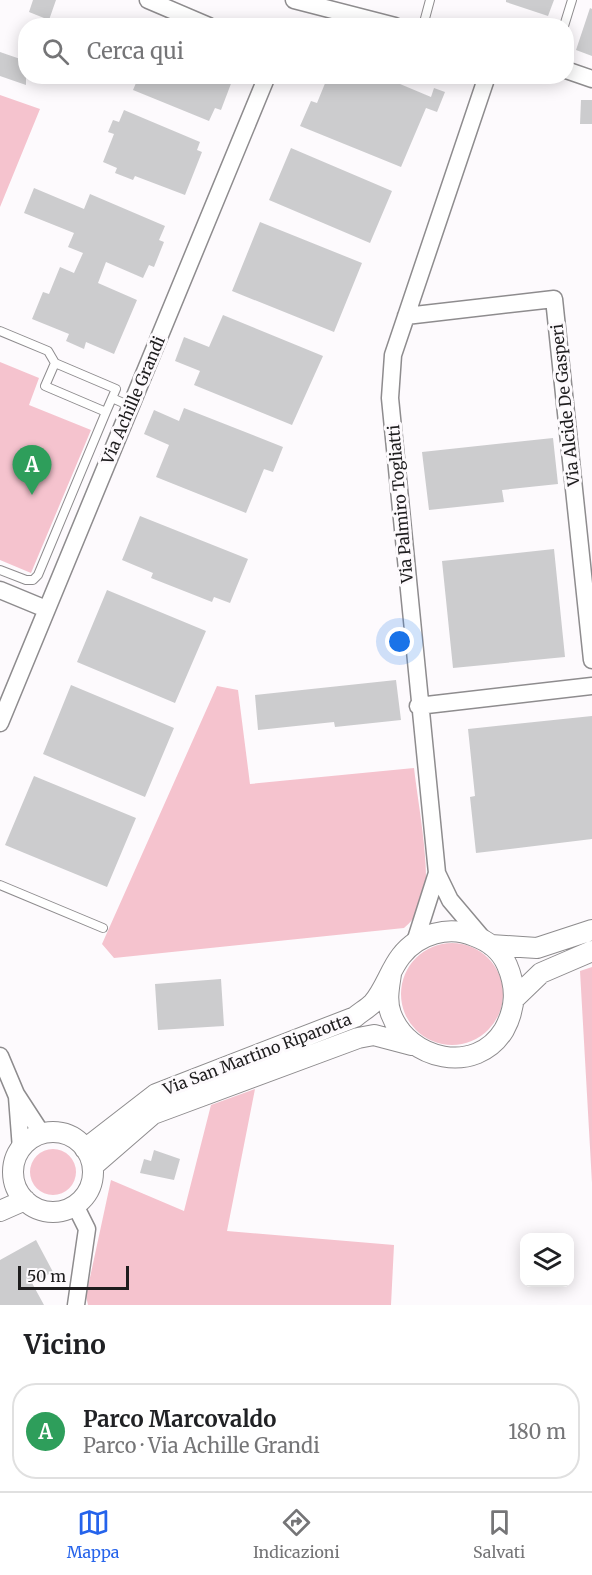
<!DOCTYPE html>
<html lang="it">
<head>
<meta charset="utf-8">
<style>
	body { margin:0; font-family:Merriweather,serif; background:#f2f2f2; color:#202124 }
	.controls { position:absolute; right:18px; bottom:18px; display:grid; overflow:hidden; border-radius:12px; box-shadow:0 3px 15px #0003 }
	.controls button { width:54px; height:54px; display:grid; place-items:center; padding:0; border:0; border-bottom:2px solid #e0e0e0; background:#fff; color:#202124; font:30px sans-serif }
	.scale { position:absolute; left:18px; bottom:15px; width:111px; box-sizing:border-box; padding-left:6px; border:3px solid #1e1d1e; border-top:0; font-size:16px; line-height:21px; white-space:nowrap; color:#1e1d1e; -webkit-text-stroke:4px #fdfafd; paint-order:stroke }
	.you { position:absolute; left:400px; top:642px; width:21px; height:21px; margin:-15px; border:4px solid #fff; border-radius:50%; background:#1a73e8; box-shadow:0 0 0 9px #1a73e833 }
	.badge { display:grid; place-items:center; width:39px; height:39px; border-radius:50%; background:#2563eb; color:#fff; font-size:20px; font-weight:700 }
	.pin { position:absolute; translate:-50% -50px; filter:drop-shadow(0 2px 3px #0008) }
	.pin::after { content:''; position:absolute; top:32px; width:21px; height:18px; background:inherit; clip-path:polygon(0 0,100% 0,50% 100%) }
	.list { margin:0; padding:0; list-style:none }
	h2 { display:flex; justify-content:space-between; align-items:center; height:78px; margin:0; padding:0 24px; font-size:26px }
	h2 small { font-size:20px; font-weight:400; color:#757577 }
	.list li { display:grid; grid-template-columns:39px 1fr auto; gap:18px; align-items:center; box-sizing:border-box; height:96px; margin:0 12px 12px; padding:0 12px; border:2px solid #e0e0e0; border-radius:24px }
	.list b { display:block; font-size:22px; white-space:nowrap }
	.list p { margin:0; font-size:20px; white-space:nowrap; color:#757577 }
	.list em { font-size:20px; font-style:normal; color:#757577 }
	.icon { flex:none; width:33px; height:33px; fill:none; stroke:currentColor; stroke-width:2; stroke-linecap:round; stroke-linejoin:round }
	.map { position:relative; flex:none; width:592px; height:1305px; overflow:hidden }
	.search { position:absolute; background:#fff; box-shadow:0 3px 15px #0003; left:18px; right:18px; top:18px; height:66px; display:flex; align-items:center; gap:15px; box-sizing:border-box; padding:0 21px; border-radius:24px; color:#757577; font-size:22px }
	.sheet { height:186px; background:#fff }
	nav { display:flex; justify-content:space-around; align-items:center; box-sizing:border-box; height:84px; border-top:2px solid #e0e0e0; background:#fff; font-size:16px; color:#757577 }
	nav a { display:grid; justify-items:center; gap:3px }
	nav .on { color:#2563eb }
	.map>svg:first-child { display:block }
	.green { fill:#f5c3ce }
	.building { fill:#ccccce }
	.lines { fill:none; stroke-linecap:round; stroke-linejoin:round }
	.service-casing { stroke:#8e8c8e; stroke-width:10 }
	.minor-casing { stroke:#8e8c8e; stroke-width:19 }
	.tertiary-casing { stroke:#8e8c8e; stroke-width:22 }
	.service { stroke:#fff; stroke-width:8 }
	.minor { stroke:#fff; stroke-width:16 }
	.tertiary { stroke:#fff; stroke-width:20 }
	.labels { text-anchor:middle; stroke-width:6; stroke-linejoin:round; paint-order:stroke }
	.street-label { font-size:16px; fill:#1e1d1e; stroke:#fdfafd }
</style>
</head>
<body>
<div class="map">
<svg width="592" height="1305" viewBox="0 0 592 1305">
	<rect width="100%" height="100%" fill="#fdfafd"/>
	<!-- green -->
	<path class="green" d="M 0,95 L 40,109 L 0,207 Z
		M 0,362 L 39,378 L 29,405 L 91,430 L 31,573 L 0,560 Z
		M 217,686 L 238,690 L 250,784 L 414,768 C 418,802 427,850 426,884 C 426,901 417,917 404,928 L 114,958 L 102,944 Z
		M401 994a51 51 0 1 1 102 0a51 51 0 1 1-102 0Z
		M 592,967 L 592,1183 L 580,971 Z
		M 255,1089 L 227,1231 L 394,1245 L 391,1305 L 88,1305 L 86,1296 L 111,1180 L 184,1211 L 211,1105 Z
		M30 1172a23 23 0 1 1 46 0a23 23 0 1 1-46 0Z"/>
	<!-- building -->
	<path class="building" d="M 33,0 L 56,0 L 49,20 L 29,12 Z
		M 506,0 L 554,0 L 548,16 L 506,2 Z
		M 590,8 L 592,9 L 592,56 L 576,50 Z
		M 0,52 L 26,61 L 26,85 L 0,76 Z
		M 139,76 L 222,76 L 232,81 L 221,110 L 215,108 L 209,121 L 133,90 Z
		M 328,76 L 381,76 L 431,97 L 434,88 L 445,92 L 437,112 L 426,108 L 401,167 L 300,126 L 311,101 L 317,103 Z
		M 581,100 L 592,100 L 592,124 L 580,124 Z
		M 124,110 L 200,142 L 197,150 L 202,152 L 185,195 L 135,176 L 133,180 L 115,173 L 117,168 L 103,162 L 114,134 L 108,132 L 113,120 L 119,122 Z
		M 291,148 L 392,191 L 370,243 L 269,200 Z
		M 34,188 L 84,209 L 90,194 L 165,226 L 159,240 L 164,242 L 154,267 L 149,265 L 143,278 L 106,262 L 98,283 L 137,300 L 114,354 L 86,342 L 84,349 L 66,341 L 69,334 L 32,319 L 43,292 L 49,294 L 60,267 L 74,273 L 83,253 L 68,247 L 74,233 L 24,213 Z
		M 260,222 L 362,263 L 334,332 L 232,291 Z
		M 223,315 L 323,356 L 292,425 L 194,385 L 200,371 L 175,361 L 184,337 L 209,347 Z
		M 184,408 L 283,447 L 273,472 L 264,469 L 246,513 L 156,477 L 169,445 L 144,434 L 154,410 L 179,421 Z
		M 553,438 L 558,484 L 502,490 L 504,502 L 429,510 L 422,452 Z
		M 140,516 L 248,559 L 230,603 L 214,597 L 212,602 L 151,578 L 153,573 L 122,560 Z
		M 554,549 L 565,657 L 453,668 L 442,561 Z
		M 107,590 L 206,631 L 175,703 L 77,662 Z
		M 396,680 L 401,720 L 335,727 L 334,722 L 258,730 L 255,695 Z
		M 71,685 L 174,728 L 145,797 L 43,754 Z
		M 592,716 L 592,839 L 476,853 L 470,797 L 475,796 L 468,729 Z
		M 34,776 L 136,818 L 107,887 L 5,845 Z
		M 221,979 L 224,1026 L 158,1030 L 155,984 Z
		M 154,1150 L 180,1159 L 174,1180 L 140,1173 L 144,1159 L 151,1161 Z
		M 36,1240 L 53,1272 L 32,1283 L 44,1305 L 0,1305 L 0,1260 Z"/>
	<g class="lines">
		<!-- service casing -->
		<g class="service-casing">
			<path id="service" d="M 423,26 L 430,0
				M 564,26 L 572,0
				M 0,331 L 48,351 L 55,363
				M 112,398 L 130,406
				M 0,570 L 26,580 L 33,580 L 38,575 L 106,412 L 116,389 L 55,363 L 45,386 L 106,412
				M 0,885 L 103,928"/>
		</g>
		<!-- minor casing -->
		<g class="minor-casing">
			<path id="minor" d="M 148,0 L 209,26
				M 294,0 L 395,26
				M 566,70 L 592,79
				M 406,316 L 554,299 L 592,660
				M 0,590 L 46,609
				M 418,706 L 592,686
				M 0,723 L 267,76
				M 437,873 L 450,900 L 483,939
				M 415,942 L 437,873 L 390,398 L 393,355 L 487,76
				M 0,1056 L 16,1094 L 42,1134
				M 17,1097 L 21,1149
				M 75,1205 L 87,1229 L 76,1305"/>
		</g>
		<!-- tertiary casing -->
		<g class="tertiary-casing">
			<path id="tertiary" d="M 491,945 L 537,948 L 592,930
				M 515,998 L 541,973 L 592,951
				M13 1172a40 40 0 1 1 80 0a40 40 0 1 1-80 0Z
				M 85,1149 L 156,1094 L 355,1017 C 361,1012 368,1008 373,1003 C 385,989 390,970 401,956 C 418,934 449,925 474,936 C 488,941 501,951 507,965 C 517,988 516,1008 504,1030 C 476,1076 408,1060 391,1014 C 386,1001 389,987 391,974
				M 93,1166 L 153,1114 L 358,1038 L 374,1035 L 412,1045
				M 0,1211 L 25,1200"/>
		</g>
		<!-- service -->
		<use href="#service" class="service"/>
		<!-- minor -->
		<use href="#minor" class="minor"/>
		<!-- tertiary -->
		<use href="#tertiary" class="tertiary"/>
	</g>
	<g class="labels">
		<!-- street labels -->
		<g class="street-label">
			<text transform="translate(133 400) rotate(-67)" y="6">Via Achille Grandi</text>
			<text transform="translate(565 405) rotate(-96)" y="6">Via Alcide De Gasperi</text>
			<text transform="translate(400 504) rotate(-95)" y="6">Via Palmiro Togliatti</text>
			<text transform="translate(257 1054) rotate(-21)" y="6">Via San Martino Riparotta</text>
		</g>
	</g>
</svg>
<div class="controls">
<button><svg class="icon" aria-label="layers" viewBox="0 0 24 24"><path d="M12 4l9 5-9 5-9-5zM3 14l9 5 9-5"/></svg></button>
</div>
<div class="scale">50 m</div>
<div class="you"></div>
<div class="pin badge" style="left:32px;top:495px;background:#2e9e5b">A</div>
<div class="search"><svg class="icon" aria-label="search" viewBox="0 0 24 24"><circle cx="10" cy="10" r="6"/><path d="M15 15l6 6"/></svg>Cerca qui</div>
</div>
<section class="sheet">
<h2>Vicino<small></small></h2>
<ul class="list">
<li><span class="badge" style="background:#2e9e5b">A</span><div><b>Parco Marcovaldo</b><p>Parco · Via Achille Grandi</p></div><em>180 m</em></li>
</ul>
</section>
<nav>
<a class="on"><svg class="icon" aria-label="map" viewBox="0 0 24 24"><path d="M3 6l6-2 6 2 6-2v14l-6 2-6-2-6 2zM9 4v14M15 6v14"/></svg>Mappa</a>
<a><svg class="icon" aria-label="directions" viewBox="0 0 24 24"><path d="M12 3l9 9-9 9-9-9zM9 14v-3h6M13 9l2 2-2 2"/></svg>Indicazioni</a>
<a><svg class="icon" aria-label="saved" viewBox="0 0 24 24"><path d="M7 4h10v16l-5-4-5 4z"/></svg>Salvati</a>
</nav>
</body>
</html>
